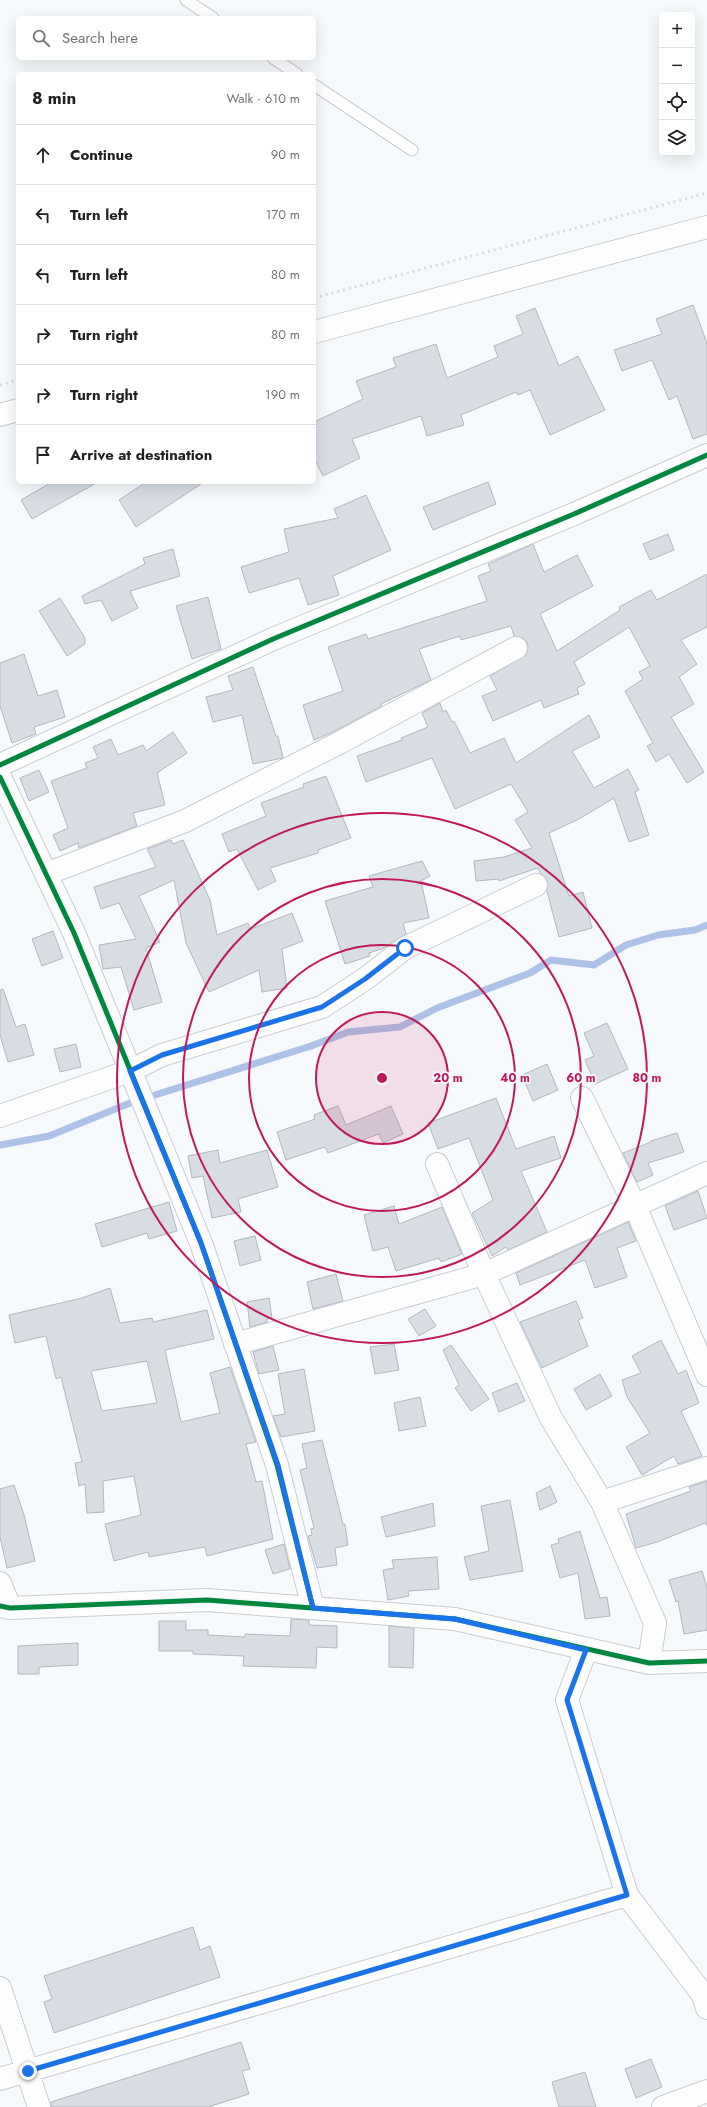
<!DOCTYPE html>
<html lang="en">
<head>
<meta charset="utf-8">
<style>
	body { margin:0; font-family:Jost,sans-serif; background:#f2f2f2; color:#202124 }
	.controls { position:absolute; right:12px; top:12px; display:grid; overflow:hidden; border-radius:6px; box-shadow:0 4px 16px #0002 }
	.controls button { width:36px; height:36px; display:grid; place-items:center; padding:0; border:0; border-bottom:1px solid #e0e0e0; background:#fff; color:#202124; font:20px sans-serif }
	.stop { position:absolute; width:12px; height:12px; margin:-9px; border:3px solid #1a73e8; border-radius:50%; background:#fff }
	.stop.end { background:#1a73e8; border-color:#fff; box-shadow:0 1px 4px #0008 }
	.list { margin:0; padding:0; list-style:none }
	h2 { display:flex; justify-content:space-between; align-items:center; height:52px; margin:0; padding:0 16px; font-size:17px }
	h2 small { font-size:13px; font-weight:400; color:#757577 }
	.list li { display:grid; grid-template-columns:26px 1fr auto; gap:12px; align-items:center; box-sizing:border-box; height:60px; padding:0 16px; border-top:1px solid #e0e0e0 }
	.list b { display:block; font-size:15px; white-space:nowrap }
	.list em { font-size:13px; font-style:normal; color:#757577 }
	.icon { flex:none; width:22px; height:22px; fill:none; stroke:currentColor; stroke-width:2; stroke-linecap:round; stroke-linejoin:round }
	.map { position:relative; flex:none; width:707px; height:2107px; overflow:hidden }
	.search { position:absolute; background:#fff; box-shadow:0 4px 16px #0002; left:16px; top:16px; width:300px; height:44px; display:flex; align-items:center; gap:10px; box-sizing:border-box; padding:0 14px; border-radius:6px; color:#757577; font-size:15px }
	.panel { position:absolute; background:#fff; box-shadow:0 4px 16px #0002; left:16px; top:72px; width:300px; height:412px; border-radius:6px }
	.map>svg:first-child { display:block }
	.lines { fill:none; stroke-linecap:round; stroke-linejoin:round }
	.stream { stroke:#aec2e9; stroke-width:7 }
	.building { fill:#d8dde4; stroke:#b3b7be; fill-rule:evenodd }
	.service-casing { stroke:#c8ccd3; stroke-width:13 }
	.minor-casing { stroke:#c8ccd3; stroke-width:24 }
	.service { stroke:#fefeff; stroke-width:11 }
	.minor { stroke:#fefeff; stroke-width:22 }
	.rail { stroke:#d9dbdc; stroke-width:3; stroke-dasharray:2 4; stroke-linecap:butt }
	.cycleway-casing { stroke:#f5f9ff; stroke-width:8 }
	.cycleway { stroke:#00873e; stroke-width:5 }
	.route { stroke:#1a73e8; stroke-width:5 }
	.ring { fill:none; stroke:#c2185b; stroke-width:2 }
	.centre { fill:#c2185b; stroke:#f5f9ff; stroke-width:2 }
	.ring-label { font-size:12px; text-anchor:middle; font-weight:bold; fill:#c2185b; stroke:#f5f9ff; stroke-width:3.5; stroke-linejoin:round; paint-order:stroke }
</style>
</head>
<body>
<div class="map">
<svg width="707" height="2107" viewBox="0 0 707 2107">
	<rect width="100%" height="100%" fill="#f7fafd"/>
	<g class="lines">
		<!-- stream -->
		<path class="stream" d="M 155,1095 L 311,1046 L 348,1032 L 400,1027 L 437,1008 L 530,973 L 551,960 L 594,965 L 626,945 L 658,935 L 695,930 L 707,925
			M 0,1145 L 49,1136 L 130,1103"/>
	</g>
	<!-- building -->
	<path class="building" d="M 693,305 L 707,343 L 707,434 L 693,439 L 677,396 L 669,400 L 652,360 L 622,371 L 614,350 L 662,334 L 656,319 Z
		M 535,308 L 559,366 L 578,356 L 605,410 L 550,435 L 530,390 L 518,395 L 516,392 L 461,415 L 464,425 L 427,436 L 421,416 L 352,439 L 360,458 L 323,476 L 314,458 L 314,422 L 363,399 L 356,381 L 396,367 L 393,358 L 436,344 L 447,378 L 498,357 L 494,346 L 523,334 L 516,316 Z
		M 52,482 L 98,482 L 32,519 L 21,500 Z
		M 146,482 L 204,482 L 136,527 L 119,500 Z
		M 488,482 L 496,504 L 433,530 L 423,507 Z
		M 366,495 L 391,550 L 333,576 L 339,595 L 308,605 L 299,578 L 249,593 L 241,567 L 289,552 L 284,529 L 338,518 L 334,509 Z
		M 668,534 L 674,550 L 650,560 L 643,544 Z
		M 533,544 L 544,572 L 577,555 L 593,586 L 540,614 L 557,651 L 620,610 L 619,607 L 651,590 L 657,600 L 707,574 L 707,627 L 681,640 L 697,664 L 679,677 L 694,704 L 671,717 L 704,772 L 687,783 L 669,754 L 656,762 L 647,746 L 653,743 L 625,691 L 643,679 L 639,672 L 650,666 L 629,627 L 574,662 L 585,684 L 577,688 L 579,694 L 544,708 L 541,700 L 493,721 L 482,696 L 497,690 L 490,676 L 526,655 L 528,648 L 527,642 L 523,638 L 514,636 L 511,626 L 461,640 L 460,636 L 419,649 L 431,680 L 381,704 L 382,706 L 333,732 L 314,740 L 303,705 L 343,691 L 328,647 L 366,634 L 368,639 L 487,601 L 478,576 L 491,571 L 488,564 Z
		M 173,549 L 180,576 L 130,591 L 138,608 L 112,621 L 101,600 L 85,604 L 82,596 L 145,564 L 143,558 Z
		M 208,597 L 221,649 L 192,659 L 176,606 Z
		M 60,598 L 85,638 L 85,644 L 67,656 L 39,611 Z
		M 24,654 L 38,696 L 57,690 L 65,717 L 34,727 L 36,734 L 12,743 L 0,706 L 0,663 Z
		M 253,667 L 276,736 L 278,736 L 283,758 L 253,764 L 242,715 L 213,722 L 206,697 L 233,690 L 228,676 Z
		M 440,703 L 443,712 L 446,710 L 452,722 L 454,721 L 470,753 L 504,738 L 516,763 L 589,715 L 600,737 L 572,751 L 594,788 L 628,769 L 639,790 L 635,792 L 649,835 L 629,842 L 614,798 L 579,819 L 549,833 L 569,896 L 583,892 L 592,928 L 559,937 L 547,891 L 547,880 L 540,873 L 538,868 L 499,881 L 499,879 L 476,881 L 474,861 L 504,857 L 532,848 L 515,820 L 528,812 L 511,784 L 455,809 L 432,758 L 366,782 L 357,756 L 402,740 L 401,738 L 428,727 L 422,713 Z
		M 173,732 L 187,753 L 157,773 L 165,805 L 133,813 L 137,826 L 79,848 L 78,843 L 60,851 L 53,835 L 68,828 L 51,781 L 87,768 L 85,763 L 98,758 L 93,747 L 111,739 L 118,755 L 143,745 L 146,751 Z
		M 39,770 L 49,792 L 29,801 L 20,778 Z
		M 326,776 L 351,838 L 318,850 L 318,853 L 270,868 L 276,881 L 258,890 L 237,849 L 229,852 L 222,834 L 266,816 L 261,803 L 304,787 L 303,784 Z
		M 171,840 L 173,844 L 183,840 L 210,900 L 217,935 L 248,923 L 251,929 L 292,913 L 303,941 L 282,949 L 287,988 L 262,992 L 259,970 L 209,992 L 186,943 L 174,880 L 139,896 L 160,942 L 146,948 L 162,1002 L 134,1010 L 121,967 L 103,969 L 99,945 L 136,939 L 119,903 L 101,909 L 94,887 L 156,867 L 147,849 Z
		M 422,861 L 430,876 L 421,881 L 429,918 L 403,923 L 406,934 L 384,948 L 369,953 L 370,956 L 345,964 L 325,901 L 373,887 L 369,876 Z
		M 53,931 L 63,958 L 42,966 L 32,939 Z
		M 3,989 L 16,1027 L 25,1024 L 34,1055 L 8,1062 L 0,1035 L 0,990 Z
		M 607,1023 L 628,1069 L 595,1084 L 585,1060 L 594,1056 L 584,1033 Z
		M 76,1044 L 81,1067 L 60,1072 L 54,1049 Z
		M 547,1064 L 558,1090 L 533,1101 L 522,1075 Z
		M 496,1098 L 516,1149 L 554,1136 L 561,1158 L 521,1171 L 547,1232 L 508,1250 L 506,1247 L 492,1256 L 472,1213 L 493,1200 L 469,1138 L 438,1149 L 428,1123 Z
		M 338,1106 L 346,1125 L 391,1106 L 403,1134 L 383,1143 L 379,1134 L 328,1153 L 325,1147 L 286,1160 L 277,1132 L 315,1119 L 314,1115 Z
		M 677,1133 L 684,1152 L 648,1163 L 653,1175 L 637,1182 L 623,1153 L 651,1142 L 651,1141 Z
		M 218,1150 L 220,1163 L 267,1150 L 278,1187 L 238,1199 L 241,1212 L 212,1218 L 203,1176 L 192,1178 L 188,1156 Z
		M 698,1191 L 707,1218 L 674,1230 L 665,1206 Z
		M 169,1202 L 177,1231 L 149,1239 L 147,1233 L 102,1247 L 95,1224 Z
		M 394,1206 L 399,1224 L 442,1207 L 462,1254 L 441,1262 L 439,1258 L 396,1271 L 388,1247 L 373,1251 L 364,1215 Z
		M 628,1222 L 636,1241 L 617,1248 L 627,1277 L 595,1288 L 585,1260 L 520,1285 L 516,1273 Z
		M 255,1236 L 261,1260 L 240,1266 L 234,1241 Z
		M 336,1274 L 343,1301 L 313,1309 L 307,1282 Z
		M 110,1288 L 120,1323 L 152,1318 L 153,1322 L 207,1310 L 214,1339 L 165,1350 L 181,1422 L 220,1413 L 210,1373 L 230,1367 L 256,1442 L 246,1444 L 256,1482 L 262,1481 L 273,1539 L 207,1556 L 205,1547 L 149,1557 L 148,1552 L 114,1561 L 105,1524 L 141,1515 L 134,1476 L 103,1481 L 104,1512 L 87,1513 L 85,1484 L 79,1486 L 75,1463 L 82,1462 L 61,1377 L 56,1379 L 46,1336 L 15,1343 L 9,1315 L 82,1298 ZM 147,1361 L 157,1403 L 102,1411 L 91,1371 Z
		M 269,1298 L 272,1318 L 267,1319 L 267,1322 L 250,1327 L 247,1302 Z
		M 576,1301 L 583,1318 L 578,1320 L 588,1346 L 542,1368 L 520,1322 Z
		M 425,1309 L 436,1326 L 419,1336 L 408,1319 Z
		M 661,1340 L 678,1374 L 686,1370 L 699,1403 L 681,1411 L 702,1456 L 678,1464 L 674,1456 L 642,1475 L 626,1447 L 650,1433 L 627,1397 L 622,1380 L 641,1373 L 632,1356 Z
		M 394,1344 L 399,1370 L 375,1374 L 370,1347 Z
		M 451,1345 L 489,1399 L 471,1411 L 455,1388 L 459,1385 L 443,1350 Z
		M 273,1346 L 279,1370 L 259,1374 L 253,1352 Z
		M 304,1369 L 315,1431 L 281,1437 L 273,1416 L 285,1414 L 278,1374 Z
		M 600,1374 L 612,1396 L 586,1410 L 574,1389 Z
		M 517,1383 L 525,1401 L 499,1412 L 492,1393 Z
		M 420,1397 L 426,1426 L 399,1431 L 394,1403 Z
		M 322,1440 L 343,1524 L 345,1524 L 348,1545 L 335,1548 L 337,1565 L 317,1568 L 308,1536 L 312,1535 L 311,1529 L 314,1528 L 300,1470 L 307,1468 L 302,1444 Z
		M 707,1481 L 707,1526 L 705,1523 L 657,1542 L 636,1548 L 626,1514 L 691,1491 L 689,1487 Z
		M 14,1485 L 24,1515 L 35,1561 L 7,1568 L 0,1537 L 0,1489 Z
		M 550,1486 L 557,1502 L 540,1510 L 536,1493 Z
		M 510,1500 L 523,1571 L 470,1580 L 464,1557 L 489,1551 L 481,1506 Z
		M 433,1503 L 435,1526 L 386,1537 L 381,1517 Z
		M 580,1531 L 600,1598 L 607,1597 L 610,1616 L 585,1619 L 578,1573 L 560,1578 L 551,1545 L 559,1543 L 558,1539 Z
		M 284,1544 L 290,1569 L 273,1574 L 265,1550 Z
		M 437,1557 L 439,1589 L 408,1591 L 409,1596 L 388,1600 L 383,1570 L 394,1568 L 392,1560 Z
		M 702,1571 L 707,1587 L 707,1630 L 684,1634 L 678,1601 L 676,1602 L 669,1580 Z
		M 291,1619 L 309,1620 L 309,1625 L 337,1626 L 337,1648 L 317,1647 L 316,1668 L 243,1666 L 244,1656 L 193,1654 L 193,1651 L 159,1651 L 159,1621 L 186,1621 L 186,1630 L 208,1630 L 208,1635 L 245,1637 L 245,1634 L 290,1636 Z
		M 389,1626 L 414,1628 L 413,1668 L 389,1667 Z
		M 78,1643 L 78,1665 L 39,1667 L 39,1674 L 18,1674 L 18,1646 Z
		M 193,1927 L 200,1950 L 210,1946 L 220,1977 L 54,2033 L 44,2002 L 52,1999 L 44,1976 Z
		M 241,2042 L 250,2069 L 242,2071 L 249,2094 L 208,2107 L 51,2107 L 51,2102 Z
		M 651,2059 L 662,2087 L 636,2098 L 625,2069 Z
		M 585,2072 L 596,2107 L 559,2107 L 552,2082 Z"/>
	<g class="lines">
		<!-- service casing -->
		<g class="service-casing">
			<path id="service" d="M 186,0 L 213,18
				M 273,58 L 297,74
				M 314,85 L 412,150"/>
		</g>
		<!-- minor casing -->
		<g class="minor-casing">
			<path id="minor" d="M 314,332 L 707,227
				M 0,415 L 18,410
				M 0,765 L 273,639 L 574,514 L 707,455
				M 0,777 L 74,933 L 201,1243 L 277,1465 L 313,1608
				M 46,874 L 185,821 L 339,743 L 516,648
				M 582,1098 L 635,1206 L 707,1375
				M 0,1116 L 130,1071 L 162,1055 L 322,1007 L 365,979 L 405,948 L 536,885
				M 437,1164 L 484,1274 L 551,1418 L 602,1502
				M 235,1344 L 484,1274 L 707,1173
				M 0,1583 L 10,1608
				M 0,1606 L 10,1608 L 207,1600 L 455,1619 L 649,1663 L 707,1661
				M 586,1650 L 567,1700 L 627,1895 L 703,1995 L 707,2008
				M 649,1663 L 655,1623 L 602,1502 L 707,1468
				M 0,1988 L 39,2107
				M 0,2079 L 627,1895
				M 663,2107 L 707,2091"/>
		</g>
		<!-- service -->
		<use href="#service" class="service"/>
		<!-- minor -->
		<use href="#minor" class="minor"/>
		<!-- rail -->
		<path class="rail" d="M 314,298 L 707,193
			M 0,385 L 18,380"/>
		<!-- cycleway casing -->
		<g class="cycleway-casing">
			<path id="cycleway" d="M 0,765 L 273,639 L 574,514 L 707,455
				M 0,777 L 74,933 L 201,1243 L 277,1465 L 313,1608
				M 0,1606 L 10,1608 L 207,1600 L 455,1619 L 649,1663 L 707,1661"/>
		</g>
		<!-- cycleway -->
		<use href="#cycleway" class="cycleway"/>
	</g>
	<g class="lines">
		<!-- route -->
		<path class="route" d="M 28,2071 L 627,1895 L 567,1700 L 586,1650 L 455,1619 L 313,1608 L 278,1465 L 201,1243 L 130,1071 L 162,1055 L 322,1007 L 365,979 L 405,948"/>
	</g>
	<!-- distance rings -->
	<circle cx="382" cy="1078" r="66" fill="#c2185b" fill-opacity=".12"/>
	<g class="ring">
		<circle cx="382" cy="1078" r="66"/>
		<circle cx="382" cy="1078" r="133"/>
		<circle cx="382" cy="1078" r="199"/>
		<circle cx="382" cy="1078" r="265"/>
	</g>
	<circle cx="382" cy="1078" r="6" class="centre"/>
	<g class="ring-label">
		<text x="448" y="1082">20 m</text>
		<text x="515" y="1082">40 m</text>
		<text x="581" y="1082">60 m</text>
		<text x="647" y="1082">80 m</text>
	</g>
</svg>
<div class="controls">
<button>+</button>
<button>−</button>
<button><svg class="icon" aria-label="locate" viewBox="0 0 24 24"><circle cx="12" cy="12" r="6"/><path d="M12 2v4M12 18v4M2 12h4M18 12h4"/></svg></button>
<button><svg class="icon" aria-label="layers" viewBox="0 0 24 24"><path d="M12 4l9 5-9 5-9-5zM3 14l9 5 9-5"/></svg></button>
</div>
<div class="stop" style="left:405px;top:948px"></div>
<div class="stop end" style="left:28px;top:2071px"></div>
<div class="search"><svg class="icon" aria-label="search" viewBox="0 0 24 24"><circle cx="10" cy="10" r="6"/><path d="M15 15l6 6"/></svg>Search here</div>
<section class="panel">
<h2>8 min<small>Walk · 610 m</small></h2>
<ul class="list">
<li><svg class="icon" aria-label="ahead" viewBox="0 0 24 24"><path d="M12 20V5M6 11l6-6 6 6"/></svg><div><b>Continue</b></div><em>90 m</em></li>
<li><svg class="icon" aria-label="left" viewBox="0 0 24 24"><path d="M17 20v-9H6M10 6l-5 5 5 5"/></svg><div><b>Turn left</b></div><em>170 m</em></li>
<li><svg class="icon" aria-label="left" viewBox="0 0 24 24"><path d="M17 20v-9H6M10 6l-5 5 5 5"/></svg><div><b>Turn left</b></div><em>80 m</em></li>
<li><svg class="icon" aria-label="right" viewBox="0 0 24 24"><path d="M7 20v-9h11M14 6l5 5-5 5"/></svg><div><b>Turn right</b></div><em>80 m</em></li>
<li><svg class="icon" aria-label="right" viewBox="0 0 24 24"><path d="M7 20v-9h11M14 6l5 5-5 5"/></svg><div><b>Turn right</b></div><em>190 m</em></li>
<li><svg class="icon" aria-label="arrive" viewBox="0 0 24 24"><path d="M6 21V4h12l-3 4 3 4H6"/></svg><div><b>Arrive at destination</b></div></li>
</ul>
</section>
</div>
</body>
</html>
